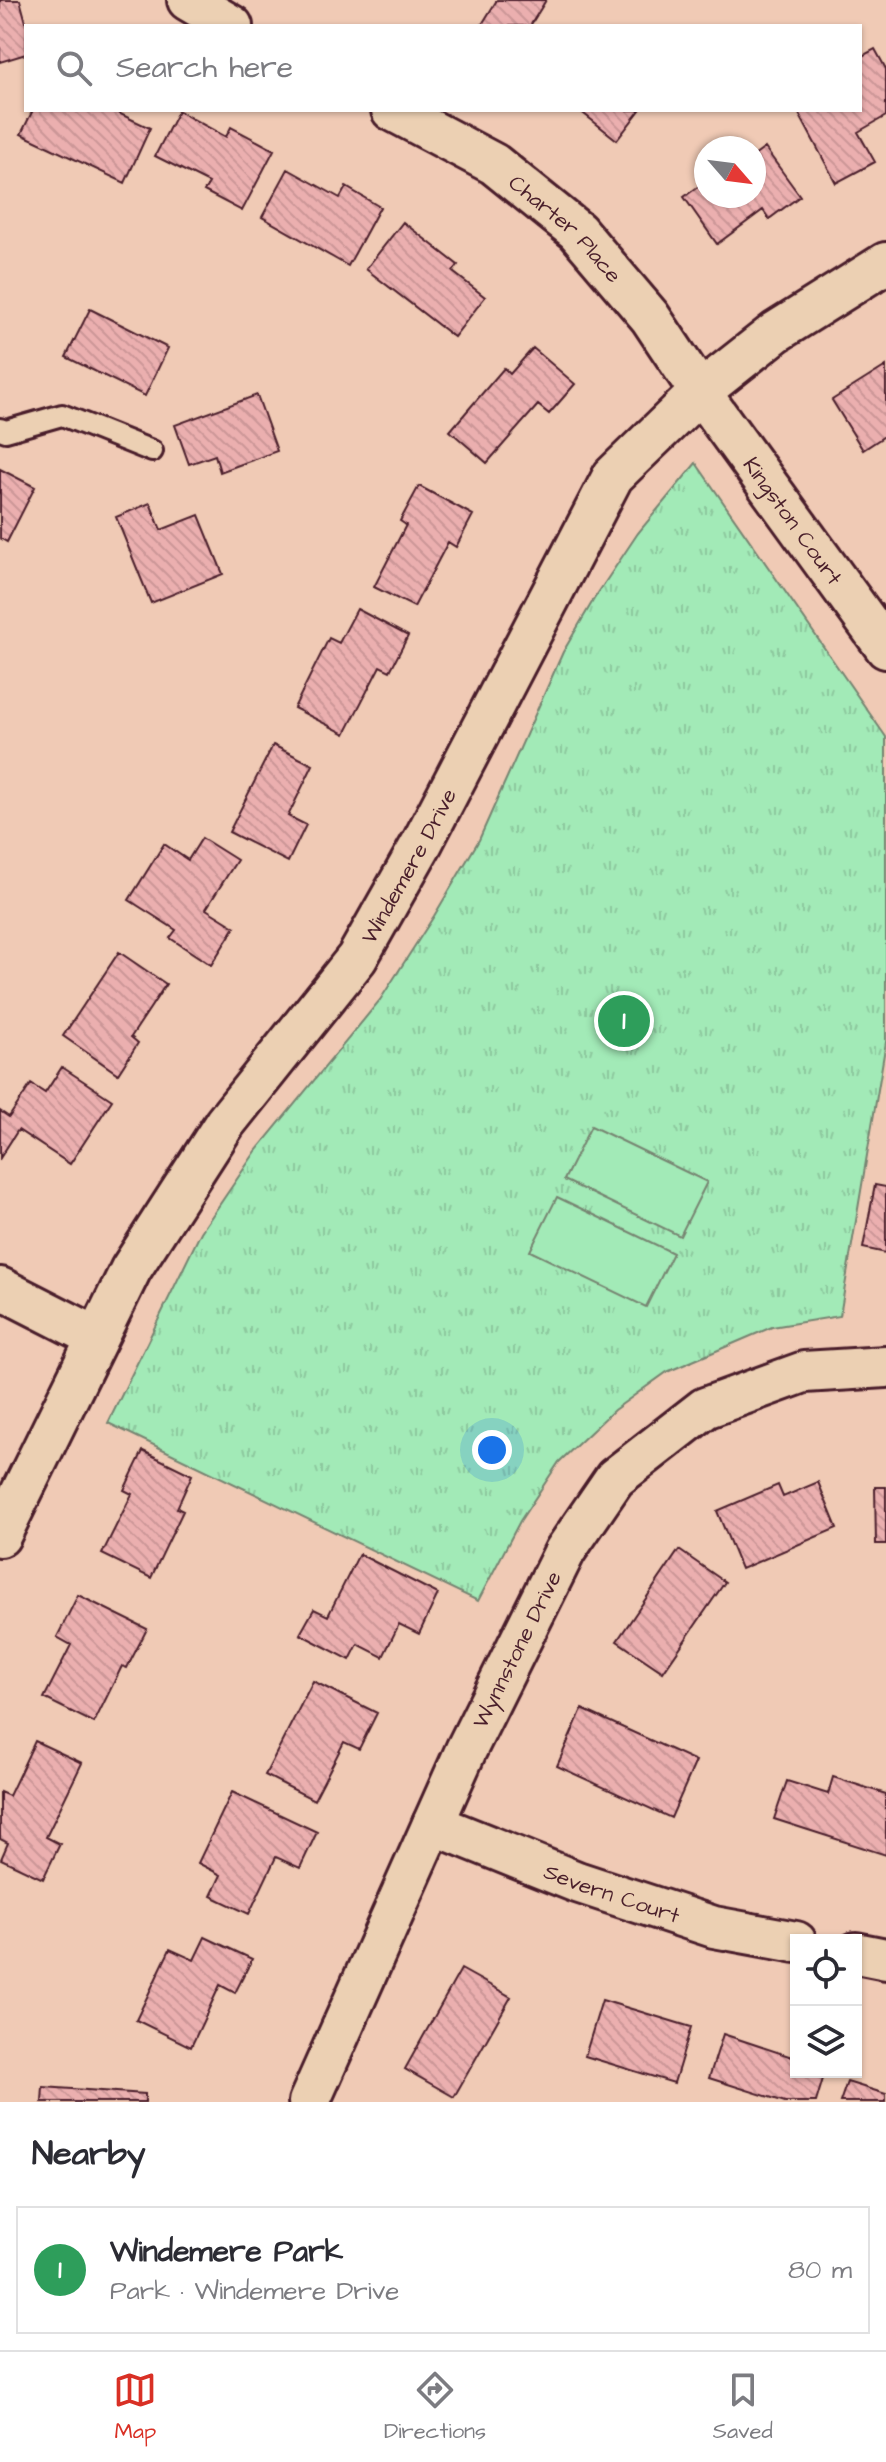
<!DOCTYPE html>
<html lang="en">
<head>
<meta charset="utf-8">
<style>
	body { margin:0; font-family:"Architects Daughter",sans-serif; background:#f2f2f3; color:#2b2b33 }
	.controls { position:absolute; right:24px; bottom:24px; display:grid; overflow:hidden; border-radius:0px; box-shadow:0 2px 6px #0004 }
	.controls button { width:72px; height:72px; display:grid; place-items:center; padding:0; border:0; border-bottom:2px solid #e1e1e2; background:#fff; color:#2b2b33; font:40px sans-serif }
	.compass { position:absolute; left:694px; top:136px; width:72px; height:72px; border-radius:50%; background:#fff; box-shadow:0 2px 6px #0004; rotate:118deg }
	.you { position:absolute; left:492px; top:1450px; width:28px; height:28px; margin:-20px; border:6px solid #fff; border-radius:50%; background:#1a73e8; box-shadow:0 0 0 12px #1a73e833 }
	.badge { display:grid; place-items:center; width:52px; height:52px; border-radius:50%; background:#d93025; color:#fff; font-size:26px; font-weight:700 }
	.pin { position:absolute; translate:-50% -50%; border:4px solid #fff; box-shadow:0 2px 8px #0006 }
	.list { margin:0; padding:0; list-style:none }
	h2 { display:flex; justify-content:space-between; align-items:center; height:104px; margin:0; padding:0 32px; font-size:34px }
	h2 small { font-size:26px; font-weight:400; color:#7c7c81 }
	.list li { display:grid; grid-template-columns:52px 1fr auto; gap:24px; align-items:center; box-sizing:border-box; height:128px; margin:0 16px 16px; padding:0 16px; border:2px solid #e1e1e2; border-radius:0px }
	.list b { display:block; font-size:30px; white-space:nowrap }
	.list p { margin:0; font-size:26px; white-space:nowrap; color:#7c7c81 }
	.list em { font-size:26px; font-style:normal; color:#7c7c81 }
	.icon { flex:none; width:44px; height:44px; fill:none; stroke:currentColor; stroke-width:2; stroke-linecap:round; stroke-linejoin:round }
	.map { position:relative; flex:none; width:886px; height:2102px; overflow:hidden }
	.search { position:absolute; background:#fff; box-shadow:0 2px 6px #0004; left:24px; right:24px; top:24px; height:88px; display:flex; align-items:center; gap:20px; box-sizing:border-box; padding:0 28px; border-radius:0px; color:#7c7c81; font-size:30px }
	.sheet { height:248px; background:#fff }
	nav { display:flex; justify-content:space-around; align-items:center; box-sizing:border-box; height:112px; border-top:2px solid #e1e1e2; background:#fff; font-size:22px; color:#7c7c81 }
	nav a { display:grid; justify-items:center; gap:4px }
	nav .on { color:#d93025 }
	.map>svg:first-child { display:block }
	.park { fill:url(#park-tufts); stroke:#768471; stroke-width:2 }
	.garden { fill:#a2eab7; stroke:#768471; stroke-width:2 }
	.building { fill:url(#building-back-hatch); stroke:#4a1f2b; stroke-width:2 }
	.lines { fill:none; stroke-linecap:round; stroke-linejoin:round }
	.service-casing { stroke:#4a1f2b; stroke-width:26 }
	.minor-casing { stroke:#4a1f2b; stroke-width:46 }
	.service { stroke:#ecd0b3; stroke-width:20 }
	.minor { stroke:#ecd0b3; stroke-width:40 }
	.labels { text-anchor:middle; stroke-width:8; stroke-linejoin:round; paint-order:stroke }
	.street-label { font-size:22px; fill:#4a1f2b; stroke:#ecd0b3 }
</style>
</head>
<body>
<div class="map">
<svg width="886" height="2102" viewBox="0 0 886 2102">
	<defs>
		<pattern id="park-tufts" width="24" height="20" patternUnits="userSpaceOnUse" patternTransform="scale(2)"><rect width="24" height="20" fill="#a2eab7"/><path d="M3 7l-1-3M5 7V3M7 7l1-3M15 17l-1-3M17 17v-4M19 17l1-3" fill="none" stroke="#8dc89e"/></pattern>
		<pattern id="building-back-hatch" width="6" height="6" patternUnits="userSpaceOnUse" patternTransform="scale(2)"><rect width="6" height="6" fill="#ebafaf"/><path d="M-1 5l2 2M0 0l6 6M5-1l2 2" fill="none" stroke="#cb9697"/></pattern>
	</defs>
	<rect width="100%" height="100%" fill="#f0cab5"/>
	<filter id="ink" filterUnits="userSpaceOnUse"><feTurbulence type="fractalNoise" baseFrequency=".0125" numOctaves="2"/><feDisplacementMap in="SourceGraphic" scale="16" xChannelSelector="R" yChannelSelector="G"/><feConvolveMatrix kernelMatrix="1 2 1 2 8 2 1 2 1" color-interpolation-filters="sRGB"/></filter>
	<g filter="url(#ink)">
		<!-- park -->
		<path class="park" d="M 696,463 L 886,737 L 886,1042 L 840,1316 L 772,1327 L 667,1372 L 614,1410 L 559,1462 L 520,1521 L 478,1601 L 108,1423 L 201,1232 L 256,1151 L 380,1000 L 434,916 L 479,840 L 563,652 L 594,599 L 638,533 Z"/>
		<!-- garden -->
		<path class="garden" d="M 591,1126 L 707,1182 L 680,1236 L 564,1180 Z
			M 557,1197 L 673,1253 L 646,1307 L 530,1251 Z"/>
		<!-- building -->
		<path class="building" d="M 0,0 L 20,0 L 27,26 L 26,54 L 0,62 Z
			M 497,0 L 546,0 L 530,26 L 481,26 Z
			M 875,49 L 886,69 L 886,116 L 858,132 L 875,162 L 836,183 L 797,110 L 860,110 L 860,57 Z
			M 33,110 L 112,110 L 150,128 L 125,183 L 21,134 Z
			M 579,110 L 640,110 L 617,140 Z
			M 178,111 L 226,137 L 231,127 L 274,150 L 242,211 L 204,191 L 209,183 L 155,156 Z
			M 765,148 L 800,196 L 769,219 L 763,210 L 717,244 L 684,197 L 706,181 L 706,196 L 754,196 L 754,156 Z
			M 288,169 L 340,198 L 346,187 L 380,207 L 348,266 L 262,217 Z
			M 403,222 L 458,265 L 453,272 L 485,297 L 454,337 L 366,269 Z
			M 90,309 L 168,348 L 145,396 L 66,357 Z
			M 533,348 L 575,384 L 549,414 L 538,405 L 487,463 L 450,431 L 504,368 L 510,374 Z
			M 886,366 L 886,435 L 863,450 L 832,400 Z
			M 257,395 L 277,451 L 220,472 L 215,455 L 189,464 L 175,425 Z
			M 0,469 L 35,487 L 7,542 L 0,538 Z
			M 419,486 L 473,515 L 456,547 L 448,542 L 414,607 L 374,587 L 406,525 L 400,521 Z
			M 150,503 L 161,530 L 199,515 L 223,574 L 151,603 L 116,517 Z
			M 357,609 L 408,636 L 390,671 L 380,666 L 345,734 L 294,708 L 329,638 L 339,643 Z
			M 273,745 L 313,765 L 288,816 L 306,825 L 288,862 L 229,832 Z
			M 202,838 L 237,860 L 206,909 L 235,927 L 211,965 L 170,938 L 176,930 L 129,900 L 164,844 L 188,860 Z
			M 119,952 L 166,984 L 131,1037 L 138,1043 L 118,1074 L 63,1036 Z
			M 62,1067 L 112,1100 L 70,1164 L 18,1130 L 0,1158 L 0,1111 L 9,1117 L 31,1084 L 45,1093 Z
			M 875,1185 L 886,1187 L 886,1253 L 863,1248 Z
			M 143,1451 L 192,1475 L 177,1508 L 183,1511 L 151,1578 L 102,1554 L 132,1494 L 124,1490 Z
			M 818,1482 L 837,1528 L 741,1569 L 717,1511 L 778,1485 L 783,1497 Z
			M 875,1487 L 886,1487 L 886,1544 L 876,1544 Z
			M 679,1550 L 725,1582 L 663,1672 L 617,1641 Z
			M 359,1554 L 438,1594 L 419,1634 L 399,1624 L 383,1657 L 358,1644 L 350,1660 L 300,1634 L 314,1609 L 328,1616 Z
			M 78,1595 L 147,1629 L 127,1668 L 122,1666 L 94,1723 L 44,1698 L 71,1645 L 57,1637 Z
			M 313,1681 L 377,1713 L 359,1749 L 344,1742 L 314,1800 L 265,1775 Z
			M 582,1709 L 696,1761 L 671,1818 L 557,1766 Z
			M 35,1741 L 82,1763 L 46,1837 L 60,1844 L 43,1879 L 1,1859 L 8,1843 L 0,1839 L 0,1792 L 9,1796 Z
			M 833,1777 L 886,1794 L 886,1855 L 774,1819 L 787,1781 L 828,1794 Z
			M 232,1792 L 317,1832 L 300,1868 L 276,1857 L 249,1914 L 211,1896 L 221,1875 L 198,1863 Z
			M 205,1937 L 252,1959 L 235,1993 L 220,1985 L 191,2047 L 136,2020 L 170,1949 L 194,1960 Z
			M 461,1969 L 511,1997 L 454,2097 L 405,2069 Z
			M 602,2000 L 691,2027 L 674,2083 L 585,2056 Z
			M 723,2034 L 792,2057 L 796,2045 L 796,2072 L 825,2072 L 816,2102 L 785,2102 L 709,2078 Z
			M 847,2082 L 886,2094 L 886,2102 L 840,2102 Z
			M 43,2087 L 145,2094 L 145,2102 L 42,2102 Z"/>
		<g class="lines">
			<!-- service casing -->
			<g class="service-casing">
				<path id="service" d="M 0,429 L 6,431 L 62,415 L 152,451"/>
			</g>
			<!-- minor casing -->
			<g class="minor-casing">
				<g id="minor">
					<path d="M 188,0 L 232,26"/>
					<path id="s1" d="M 392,110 L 494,164 L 577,231 L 650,317 L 700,392 L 886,648"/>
					<path d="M 0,1288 L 96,1337"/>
					<path id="s2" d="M 0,1536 L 131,1269 L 225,1123 L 357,958 L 422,843 L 613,476 L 700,392 L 776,332 L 886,263"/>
					<path id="s3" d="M 433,1824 L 577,1882 L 714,1927 L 796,1942"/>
					<path d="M 856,1953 L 886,1959"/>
					<path id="s4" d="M 309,2102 L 466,1750 L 565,1551 L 615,1478 L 705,1408 L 804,1372 L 886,1367"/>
				</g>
			</g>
			<!-- service -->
			<use href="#service" class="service"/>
			<!-- minor -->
			<use href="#minor" class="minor"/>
		</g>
	</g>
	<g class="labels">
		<!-- street labels -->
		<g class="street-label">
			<text dy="8" stroke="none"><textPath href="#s1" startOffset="212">Charter Place</textPath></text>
			<text dy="8" stroke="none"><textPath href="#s1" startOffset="584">Kingston Court</textPath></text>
			<text dy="8" stroke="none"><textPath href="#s2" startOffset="788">Windemere Drive</textPath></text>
			<text dy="8" stroke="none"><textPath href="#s4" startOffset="498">Wynnstone Drive</textPath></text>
			<text dy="8" stroke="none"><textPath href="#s3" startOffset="192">Severn Court</textPath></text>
		</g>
	</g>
</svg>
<div class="controls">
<button><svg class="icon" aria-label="locate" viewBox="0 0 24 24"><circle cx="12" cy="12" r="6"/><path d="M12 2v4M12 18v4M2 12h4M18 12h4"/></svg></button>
<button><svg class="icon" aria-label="layers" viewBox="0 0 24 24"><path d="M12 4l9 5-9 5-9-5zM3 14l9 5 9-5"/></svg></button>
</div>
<svg class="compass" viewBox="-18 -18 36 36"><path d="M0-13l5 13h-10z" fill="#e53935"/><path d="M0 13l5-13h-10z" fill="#7c7c81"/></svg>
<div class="you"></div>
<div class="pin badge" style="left:624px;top:1021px;background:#2e9e5b">1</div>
<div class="search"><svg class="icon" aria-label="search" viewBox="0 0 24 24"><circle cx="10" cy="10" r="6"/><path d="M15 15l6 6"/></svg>Search here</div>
</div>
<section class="sheet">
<h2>Nearby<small></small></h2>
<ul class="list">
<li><span class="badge" style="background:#2e9e5b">1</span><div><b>Windemere Park</b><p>Park · Windemere Drive</p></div><em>80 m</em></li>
</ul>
</section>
<nav>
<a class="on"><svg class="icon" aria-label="map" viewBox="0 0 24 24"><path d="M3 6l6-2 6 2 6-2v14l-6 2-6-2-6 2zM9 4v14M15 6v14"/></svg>Map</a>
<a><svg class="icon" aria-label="directions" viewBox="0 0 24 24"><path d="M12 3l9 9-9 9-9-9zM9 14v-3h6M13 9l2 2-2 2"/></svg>Directions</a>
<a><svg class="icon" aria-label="saved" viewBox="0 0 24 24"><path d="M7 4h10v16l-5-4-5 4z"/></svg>Saved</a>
</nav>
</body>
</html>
